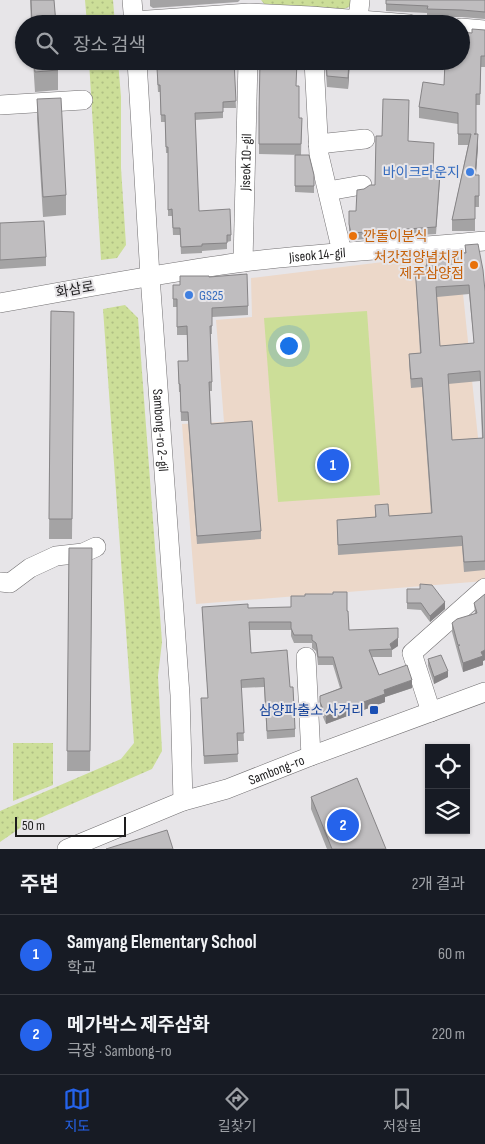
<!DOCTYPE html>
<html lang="ko">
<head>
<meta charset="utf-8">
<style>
	body { margin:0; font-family:"Sofia Sans Condensed","Noto Sans KR",sans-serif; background:#242831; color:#f1f3f6 }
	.controls { position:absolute; right:15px; bottom:15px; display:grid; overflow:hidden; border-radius:0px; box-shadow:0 1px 4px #0004 }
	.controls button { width:45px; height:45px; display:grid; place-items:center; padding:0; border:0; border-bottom:1px solid #363941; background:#171b24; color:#f1f3f6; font:25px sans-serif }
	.scale { position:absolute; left:15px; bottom:12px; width:111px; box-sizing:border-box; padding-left:5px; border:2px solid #1e1d1e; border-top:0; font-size:14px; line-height:18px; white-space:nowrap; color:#1e1d1e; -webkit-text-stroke:4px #e7e5e8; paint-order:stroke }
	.you { position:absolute; left:288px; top:345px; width:18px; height:18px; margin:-12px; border:4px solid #fff; border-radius:50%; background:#1a73e8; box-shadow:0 0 0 8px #1a73e833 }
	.badge { display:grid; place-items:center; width:32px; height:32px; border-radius:50%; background:#2563eb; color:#fff; font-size:16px; font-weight:700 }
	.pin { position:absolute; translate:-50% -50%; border:2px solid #fff; box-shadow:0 1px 5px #0006 }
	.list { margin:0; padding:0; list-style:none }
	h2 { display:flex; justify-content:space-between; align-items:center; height:65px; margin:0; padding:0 20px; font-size:21px }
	h2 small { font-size:16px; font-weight:400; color:#9ea1a6 }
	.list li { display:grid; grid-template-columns:32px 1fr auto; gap:15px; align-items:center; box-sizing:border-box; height:80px; padding:0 20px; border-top:1px solid #363941 }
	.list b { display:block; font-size:19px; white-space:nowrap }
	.list p { margin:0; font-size:16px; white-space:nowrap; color:#9ea1a6 }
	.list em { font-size:16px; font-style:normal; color:#9ea1a6 }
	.icon { flex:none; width:28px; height:28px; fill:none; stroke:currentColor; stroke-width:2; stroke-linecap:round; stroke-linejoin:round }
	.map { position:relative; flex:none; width:485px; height:849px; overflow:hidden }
	.search { position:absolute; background:#171b24; box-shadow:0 1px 4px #0004; left:15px; right:15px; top:15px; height:55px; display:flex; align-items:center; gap:12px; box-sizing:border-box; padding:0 18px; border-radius:28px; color:#9ea1a6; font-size:19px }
	.sheet { height:225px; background:#171b24 }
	nav { display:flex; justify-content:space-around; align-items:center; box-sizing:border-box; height:70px; border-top:1px solid #363941; background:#171b24; font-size:14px; color:#9ea1a6 }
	nav a { display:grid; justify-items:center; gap:2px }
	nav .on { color:#2563eb }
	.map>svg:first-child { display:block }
	.education { fill:#ecd8c9 }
	.grass { fill:url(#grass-dots) }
	.garden { fill:#ccde98 }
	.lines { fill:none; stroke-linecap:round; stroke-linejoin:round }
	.minor-casing { stroke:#716f71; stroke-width:20 }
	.minor { stroke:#fff; stroke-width:19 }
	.wall { fill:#a4a3a4; fill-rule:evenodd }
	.shaded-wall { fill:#868486 }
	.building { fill:#bfbdbf; stroke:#868486; fill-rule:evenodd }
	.shop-dot { fill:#3f7fe0; stroke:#e7e5e8; stroke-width:2 }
	.food-dot { fill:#e8710a; stroke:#e7e5e8; stroke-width:2 }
	.transit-dot { fill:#1a4fb4; stroke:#e7e5e8; stroke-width:2 }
	.labels { text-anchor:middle; stroke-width:4; stroke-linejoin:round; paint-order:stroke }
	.street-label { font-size:14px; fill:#1e1d1e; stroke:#e7e5e8 }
	.shop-label { font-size:14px; fill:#366cbe; stroke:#e7e5e8; text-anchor:end }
	.food-label { font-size:14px; fill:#c56008; stroke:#e7e5e8; text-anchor:start }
	.transit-label { font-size:14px; fill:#164399; stroke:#e7e5e8; text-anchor:end }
</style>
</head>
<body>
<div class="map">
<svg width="485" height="849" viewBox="0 0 485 849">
	<defs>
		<pattern id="grass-dots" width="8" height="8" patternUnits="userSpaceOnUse" patternTransform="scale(1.25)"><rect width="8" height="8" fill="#ccde98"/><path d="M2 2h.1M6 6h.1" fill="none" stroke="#afbe83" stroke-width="1.8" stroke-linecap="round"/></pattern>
	</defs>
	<rect width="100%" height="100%" fill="#e7e5e8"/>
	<!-- education -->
	<path class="education" d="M 459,255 L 485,505 L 485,581 L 196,604 L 182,424 L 224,422 L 216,320 L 252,317 L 251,278 L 383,262 Z"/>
	<!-- grass -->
	<path class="grass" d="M 85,0 L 113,0 L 115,24 L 87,24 Z
		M 261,0 L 355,0 L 354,5 L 341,10 L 266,6 Z
		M 89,61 L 118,61 L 121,97 L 121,168 L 126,245 L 117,258 L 101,260 Z
		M 125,305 L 138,318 L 162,642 L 158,676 L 162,751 L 152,769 L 26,824 L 0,842 L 0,811 L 121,759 L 134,743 L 103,309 Z
		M 13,743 L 53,743 L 53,785 L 13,801 Z"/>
	<!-- garden -->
	<path class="garden" d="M 367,311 L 380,495 L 278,502 L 264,318 Z"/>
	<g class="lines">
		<!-- minor casing -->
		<g class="minor-casing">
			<g id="minor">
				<path d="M 132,0 L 134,24"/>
				<path d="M 358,20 L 360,0"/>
				<path d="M 134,21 L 249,13 L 311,16 L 409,24"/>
				<path d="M 461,28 L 485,30"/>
				<path id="s1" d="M 137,61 L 150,276 L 180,695 L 183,801"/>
				<path d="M 314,61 L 319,155 L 342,252"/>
				<path d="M 0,105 L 83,100"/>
				<path d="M 318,144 L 365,139"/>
				<path d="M 328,191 L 362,185"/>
				<path id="s2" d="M 243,262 L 248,61"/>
				<path id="s3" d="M 0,303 C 81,288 162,273 243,262 C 324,252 404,249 485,241"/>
				<path d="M 0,582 L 10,583 L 30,568 L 56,556 L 83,553 L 96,547"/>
				<path d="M 306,657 L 311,756"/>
				<path d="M 431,712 L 412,653 L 485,588"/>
				<path id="s4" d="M 67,849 L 183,801 L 227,789 L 311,756 L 485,692"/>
			</g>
		</g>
		<!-- minor -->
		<use href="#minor" class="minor"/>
	</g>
	<!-- wall -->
	<path class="wall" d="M 30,0 L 54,0 L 56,24 L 31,24 Z
		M 150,0 L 240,0 L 238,2 L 153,8 L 150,6 Z
		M 386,0 L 485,0 L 485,19 L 462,17 L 427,17 L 427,13 L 386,11 Z
		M 485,30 L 485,67 L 481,67 L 480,105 L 476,105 L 476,134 L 478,146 L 476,175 L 479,186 L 479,207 L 475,207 L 475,231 L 452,231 L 452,220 L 468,145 L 458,145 L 458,124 L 419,118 L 419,107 L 444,85 L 445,67 L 423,67 L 355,61 L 461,61 L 472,33 Z
		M 33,61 L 58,61 L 58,90 L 35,92 Z
		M 234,61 L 236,108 L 223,108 L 223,118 L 195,120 L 199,211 L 231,235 L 231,241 L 227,242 L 227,249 L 202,251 L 202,253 L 181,254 L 180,235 L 173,235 L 172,216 L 168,216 L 168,153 L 166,153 L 165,122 L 161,122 L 160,92 L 158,92 L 157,75 L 173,68 Z
		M 325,61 L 350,61 L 348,89 L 327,87 Z
		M 297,86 L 299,118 L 302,118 L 301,155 L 259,154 L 259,113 Z
		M 37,99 L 66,195 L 66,215 L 43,217 L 37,119 Z
		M 408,141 L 434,150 L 433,172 L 440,180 L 436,234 L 378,238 L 367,238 L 367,239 L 351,240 L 349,231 L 349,211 L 356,211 L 364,189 L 375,185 Z
		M 295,155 L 314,175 L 314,193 L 295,192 Z
		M 0,223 L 46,257 L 46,266 L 0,269 Z
		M 465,245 L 485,291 L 485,570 L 464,572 L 462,546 L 338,555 L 337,520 L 375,517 L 375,505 L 389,516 L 431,513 L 422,387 L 411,388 L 409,363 L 409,354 L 420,353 L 415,267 L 426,266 L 426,255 L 465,253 ZM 469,294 L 474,343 L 440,346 L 437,297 ZM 480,381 L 482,438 L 452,440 L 448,384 Z
		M 209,277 L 248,306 L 248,315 L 212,317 L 212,334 L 210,334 L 212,382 L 212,391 L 210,391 L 211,424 L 261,531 L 261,539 L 197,544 L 188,421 L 181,421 L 180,392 L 179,392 L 178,361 L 188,361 L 187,335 L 177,335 L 177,307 L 173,307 L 173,285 L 180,285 Z
		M 51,311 L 74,312 L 72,539 L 49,539 Z
		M 69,548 L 92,548 L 90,771 L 67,771 Z
		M 407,589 L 420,589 L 445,609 L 430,622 L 421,610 L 407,609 Z
		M 485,594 L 485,660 L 483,661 L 483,665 L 463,672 L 452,632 L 452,623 L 475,614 L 474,603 Z
		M 202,607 L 248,608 L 347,611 L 349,630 L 398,646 L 392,650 L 392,657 L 372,657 L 379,675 L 412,688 L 385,697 L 385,702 L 326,724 L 320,710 L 320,696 L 340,688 L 333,665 L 318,665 L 317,656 L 316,651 L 312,648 L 312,643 L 294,643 L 291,636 L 291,630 L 250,630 L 251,653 L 290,687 L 295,729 L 295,737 L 267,739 L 264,687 L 241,688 L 244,741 L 237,741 L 238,762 L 204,764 L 201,698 L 208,698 Z
		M 428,659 L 448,677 L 434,684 L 428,666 Z
		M 311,797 L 386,849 L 327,849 L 311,809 Z"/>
	<!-- shaded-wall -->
	<path class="shaded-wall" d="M 349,61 L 350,61 L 348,89 L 348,78 Z
		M 478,134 L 478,146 L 475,186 L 475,175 Z
		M 445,602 L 445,609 L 430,622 L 430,616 Z
		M 398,638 L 398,646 L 392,650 L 390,644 Z
		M 485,650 L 485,660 L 483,661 L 483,665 L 463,672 L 463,663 L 481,652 Z
		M 448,671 L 448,677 L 434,684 L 434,677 Z
		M 412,680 L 412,688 L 385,697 L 385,702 L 326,724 L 326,716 L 384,690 Z"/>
	<!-- building -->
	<path class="building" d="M 31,0 L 54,0 L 56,24 L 32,24 Z
		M 386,0 L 485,0 L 485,12 L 462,10 L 427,9 L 428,6 L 386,4 Z
		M 215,20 L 213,22 L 233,21 L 233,24 L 200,24 L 200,21 Z
		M 326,21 L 352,24 L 326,24 Z
		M 472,29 L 485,30 L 485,56 L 481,56 L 480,94 L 476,94 L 476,134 L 474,134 L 478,134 L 475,175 L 479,175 L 479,196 L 475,196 L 475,219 L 452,220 L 471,134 L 458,134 L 458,113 L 419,107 L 423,82 L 444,85 L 445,61 L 461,61 L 461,32 L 472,33 Z
		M 34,61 L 58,61 L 58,70 L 35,72 Z
		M 173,61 L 234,61 L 236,101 L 223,102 L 223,112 L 195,113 L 199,211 L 230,209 L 231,235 L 227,235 L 227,243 L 202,244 L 202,246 L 181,247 L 180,228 L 173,228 L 172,209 L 168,210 L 168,147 L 166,147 L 165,115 L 161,115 L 160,85 L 158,85 L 157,68 L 173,68 Z
		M 260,61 L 297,61 L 296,86 L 299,86 L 299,118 L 302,118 L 301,144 L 259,144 L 259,113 Z
		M 326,61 L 349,61 L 348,78 L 327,76 Z
		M 61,98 L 66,195 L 43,197 L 37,99 Z
		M 383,99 L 409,100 L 408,141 L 434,143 L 433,172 L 440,173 L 436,227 L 378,231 L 367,231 L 367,232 L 351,233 L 349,224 L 349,211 L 356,211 L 357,190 L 364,189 L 370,185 L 375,185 L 376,136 L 382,136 Z
		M 295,155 L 309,155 L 314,175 L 314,186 L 295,186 Z
		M 44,221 L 46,257 L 0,260 L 0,223 Z
		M 478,244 L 483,270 L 485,291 L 485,561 L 464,562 L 462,536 L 338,545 L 337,520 L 376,517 L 375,505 L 388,504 L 389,516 L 432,513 L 422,378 L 411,379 L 409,354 L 421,353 L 415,267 L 427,266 L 426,255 L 466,253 L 465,245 ZM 469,285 L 474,343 L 440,346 L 436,287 ZM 480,371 L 483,438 L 452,440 L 448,374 Z
		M 247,274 L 248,306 L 212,308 L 212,326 L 210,326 L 212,382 L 209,382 L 211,424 L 252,421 L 261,531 L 197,536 L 188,412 L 181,412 L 180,384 L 179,384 L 178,361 L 188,361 L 187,326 L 177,327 L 177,299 L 173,299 L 173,285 L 180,285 L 180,276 L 209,276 L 209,277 Z
		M 51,311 L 74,312 L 72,519 L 49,519 Z
		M 69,548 L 92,548 L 90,751 L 67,751 Z
		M 420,584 L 432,585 L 445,602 L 430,616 L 421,603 L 407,603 L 407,589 L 420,589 Z
		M 333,592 L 347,592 L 347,611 L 348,611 L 349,630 L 398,628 L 398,638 L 390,644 L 392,649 L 369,650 L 379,675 L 407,665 L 412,680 L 384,690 L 385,694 L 326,716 L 320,702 L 320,696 L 342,688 L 333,657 L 318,657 L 317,648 L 316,643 L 312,640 L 312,635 L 294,635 L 291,628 L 291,622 L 249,622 L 251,653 L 287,650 L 290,687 L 293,687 L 295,729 L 267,731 L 264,678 L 241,680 L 244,733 L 237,733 L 238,754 L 204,756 L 201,698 L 208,698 L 202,607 L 248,604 L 248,608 L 291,607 L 291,596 L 305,596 L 305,594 L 333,594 Z
		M 485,594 L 485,650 L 481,652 L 483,656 L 463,663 L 458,646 L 460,645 L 458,645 L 452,623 L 457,619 L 477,613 L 474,603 Z
		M 441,655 L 448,671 L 434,677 L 428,659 Z
		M 357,778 L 386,849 L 332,849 L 311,797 Z
		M 167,830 L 173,849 L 106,849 Z"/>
	<!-- markers -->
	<g class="shop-dot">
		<circle cx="470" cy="172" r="5"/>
		<circle cx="189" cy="295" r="5"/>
	</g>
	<g class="food-dot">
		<circle cx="353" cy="236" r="5"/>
		<circle cx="474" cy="265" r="5"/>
	</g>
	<rect class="transit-dot" x="369" y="705" width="10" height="10" rx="2.5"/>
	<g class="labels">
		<!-- street labels -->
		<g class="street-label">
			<text dy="5" stroke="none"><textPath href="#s2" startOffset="100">Jiseok 10-gil</textPath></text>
			<text dy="5" stroke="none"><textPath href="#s3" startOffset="321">Jiseok 14-gil</textPath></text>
			<text transform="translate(75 289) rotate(-10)" y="5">화삼로</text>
			<text dy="5" stroke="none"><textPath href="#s1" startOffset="370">Sambong-ro 2-gil</textPath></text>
			<text dy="5" stroke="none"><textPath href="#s4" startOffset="224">Sambong-ro</textPath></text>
		</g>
		<!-- shop labels -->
		<g class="shop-label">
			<text x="460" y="177">바이크라운지</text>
			<text x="199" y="300" text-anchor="start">GS25</text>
		</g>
		<!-- food labels -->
		<g class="food-label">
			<text x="363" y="241">깐돌이분식</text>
			<text x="464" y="262" text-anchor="end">처갓집양념치킨<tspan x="464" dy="16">제주삼양점</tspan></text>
		</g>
		<!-- transit labels -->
		<g class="transit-label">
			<text x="364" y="715">삼양파출소 사거리</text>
		</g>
	</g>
</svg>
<div class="controls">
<button><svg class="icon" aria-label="locate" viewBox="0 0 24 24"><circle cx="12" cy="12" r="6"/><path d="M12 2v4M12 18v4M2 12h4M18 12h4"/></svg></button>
<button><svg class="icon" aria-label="layers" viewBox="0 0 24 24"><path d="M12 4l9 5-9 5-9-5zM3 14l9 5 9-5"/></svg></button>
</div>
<div class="scale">50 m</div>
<div class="you"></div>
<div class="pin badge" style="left:333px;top:465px">1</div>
<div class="pin badge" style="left:343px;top:825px">2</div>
<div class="search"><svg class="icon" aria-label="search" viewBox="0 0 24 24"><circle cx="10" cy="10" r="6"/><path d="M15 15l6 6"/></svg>장소 검색</div>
</div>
<section class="sheet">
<h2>주변<small>2개 결과</small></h2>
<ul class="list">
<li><span class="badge">1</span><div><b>Samyang Elementary School</b><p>학교</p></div><em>60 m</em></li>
<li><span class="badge">2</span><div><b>메가박스 제주삼화</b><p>극장 · Sambong-ro</p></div><em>220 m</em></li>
</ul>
</section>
<nav>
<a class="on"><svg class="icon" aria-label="map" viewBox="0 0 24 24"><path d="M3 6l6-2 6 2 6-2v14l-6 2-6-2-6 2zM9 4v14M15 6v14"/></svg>지도</a>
<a><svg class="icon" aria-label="directions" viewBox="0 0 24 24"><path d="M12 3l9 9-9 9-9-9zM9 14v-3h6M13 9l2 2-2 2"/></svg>길찾기</a>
<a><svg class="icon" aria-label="saved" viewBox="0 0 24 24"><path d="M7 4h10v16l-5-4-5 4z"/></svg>저장됨</a>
</nav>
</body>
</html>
